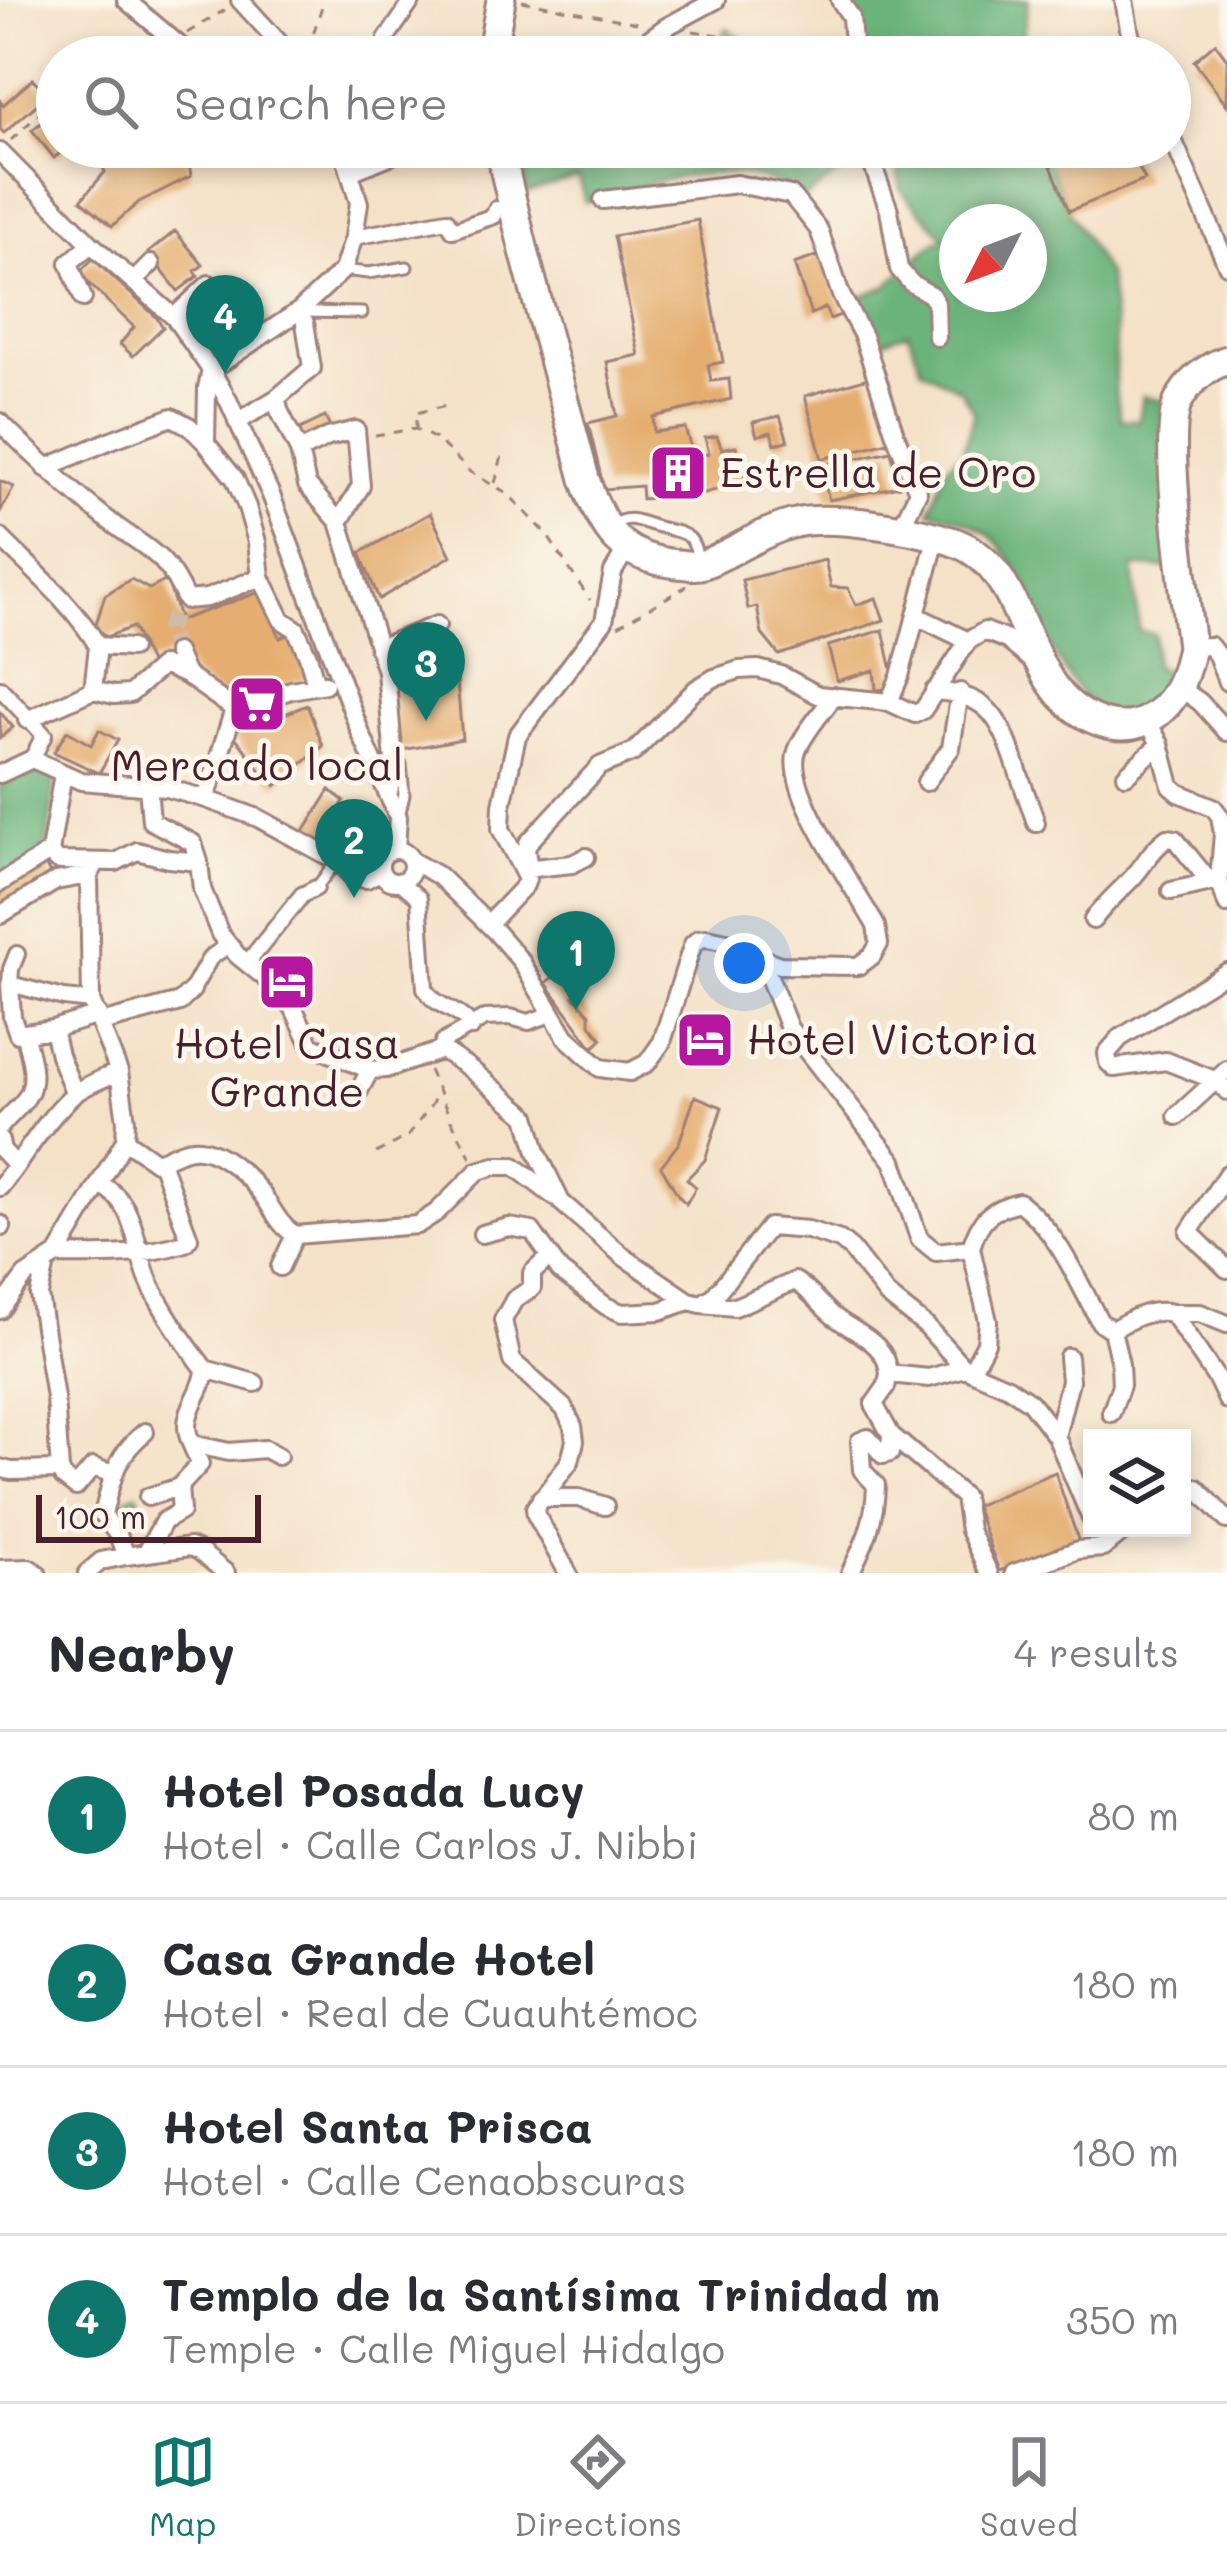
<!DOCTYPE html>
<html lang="en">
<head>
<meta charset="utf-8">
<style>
	body { margin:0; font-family:Mali,sans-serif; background:#f2f2f3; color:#2b2b33 }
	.controls { position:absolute; right:36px; bottom:36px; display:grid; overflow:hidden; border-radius:0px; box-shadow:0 6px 18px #0003 }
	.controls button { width:108px; height:108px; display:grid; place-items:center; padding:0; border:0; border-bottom:3px solid #e1e1e2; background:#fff; color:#2b2b33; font:60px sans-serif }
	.compass { position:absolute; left:939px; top:204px; width:108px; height:108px; border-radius:50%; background:#fff; box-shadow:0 6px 18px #0003; rotate:228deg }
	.scale { position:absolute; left:36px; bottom:30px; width:225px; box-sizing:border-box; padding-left:12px; border:6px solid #4a1f2b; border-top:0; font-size:33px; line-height:42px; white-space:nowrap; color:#4a1f2b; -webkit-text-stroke:9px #fbf7ec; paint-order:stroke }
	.you { position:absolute; left:744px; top:963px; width:42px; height:42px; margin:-30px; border:9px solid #fff; border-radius:50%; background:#1a73e8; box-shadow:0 0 0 18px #1a73e833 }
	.badge { display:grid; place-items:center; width:78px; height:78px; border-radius:50%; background:#0f766e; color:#fff; font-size:39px; font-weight:700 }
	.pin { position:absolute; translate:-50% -99px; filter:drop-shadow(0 3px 6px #0008) }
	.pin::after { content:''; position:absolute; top:63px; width:42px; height:36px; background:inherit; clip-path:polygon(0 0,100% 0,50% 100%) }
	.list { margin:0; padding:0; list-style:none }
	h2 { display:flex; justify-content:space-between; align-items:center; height:156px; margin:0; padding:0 48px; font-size:51px }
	h2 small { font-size:39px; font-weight:400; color:#7c7c81 }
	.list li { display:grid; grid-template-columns:78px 1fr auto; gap:36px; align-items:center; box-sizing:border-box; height:168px; padding:0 48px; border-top:3px solid #e1e1e2 }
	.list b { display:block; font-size:45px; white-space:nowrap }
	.list p { margin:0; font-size:39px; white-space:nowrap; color:#7c7c81 }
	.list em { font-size:39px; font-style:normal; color:#7c7c81 }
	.icon { flex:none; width:66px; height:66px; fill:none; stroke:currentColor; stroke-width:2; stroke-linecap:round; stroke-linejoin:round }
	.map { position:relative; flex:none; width:1227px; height:1573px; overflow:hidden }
	.search { position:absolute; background:#fff; box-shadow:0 6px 18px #0003; left:36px; right:36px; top:36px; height:132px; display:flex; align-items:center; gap:30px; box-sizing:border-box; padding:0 42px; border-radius:66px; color:#7c7c81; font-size:45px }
	.sheet { height:828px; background:#fff }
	nav { display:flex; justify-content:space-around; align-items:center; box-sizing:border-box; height:168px; border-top:3px solid #e1e1e2; background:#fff; font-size:33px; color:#7c7c81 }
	nav a { display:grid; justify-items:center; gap:6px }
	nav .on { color:#0f766e }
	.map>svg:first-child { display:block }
	.green { fill:#84d18f; stroke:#67785d; stroke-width:3 }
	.forest { fill:#6bb37a; stroke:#5a6952; stroke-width:3; fill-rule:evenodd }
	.building { fill:#e5ae70 }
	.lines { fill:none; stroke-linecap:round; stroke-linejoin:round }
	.minor-tunnel { stroke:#d2baa8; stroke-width:16; stroke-dasharray:16 8; stroke-linecap:butt }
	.service-casing { stroke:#9f8079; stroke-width:15 }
	.pedestrian-casing { stroke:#9f8079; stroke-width:20 }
	.minor-casing { stroke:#9f8079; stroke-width:22 }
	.primary-casing { stroke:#9f8079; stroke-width:33 }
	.path { stroke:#9f8079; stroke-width:3; stroke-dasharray:9 9; stroke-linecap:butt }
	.service { stroke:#fff; stroke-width:9 }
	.pedestrian { stroke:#fff; stroke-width:14 }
	.minor { stroke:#fff; stroke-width:16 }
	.primary { stroke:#fff; stroke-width:27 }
	.labels { text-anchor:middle; stroke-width:10; stroke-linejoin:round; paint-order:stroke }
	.poi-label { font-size:42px; fill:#4a1f2b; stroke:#fbf7ec; text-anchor:start }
</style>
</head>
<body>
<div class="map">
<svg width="1227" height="1573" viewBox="0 0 1227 1573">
	<rect width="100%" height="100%" fill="#fbf7ec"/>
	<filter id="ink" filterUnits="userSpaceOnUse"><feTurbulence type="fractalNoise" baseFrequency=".00833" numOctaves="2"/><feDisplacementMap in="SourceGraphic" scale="24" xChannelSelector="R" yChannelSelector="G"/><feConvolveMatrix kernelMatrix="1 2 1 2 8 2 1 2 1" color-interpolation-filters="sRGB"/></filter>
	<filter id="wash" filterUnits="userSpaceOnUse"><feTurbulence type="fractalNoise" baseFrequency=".004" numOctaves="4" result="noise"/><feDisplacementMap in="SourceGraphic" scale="48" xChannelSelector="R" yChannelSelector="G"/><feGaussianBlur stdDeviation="2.7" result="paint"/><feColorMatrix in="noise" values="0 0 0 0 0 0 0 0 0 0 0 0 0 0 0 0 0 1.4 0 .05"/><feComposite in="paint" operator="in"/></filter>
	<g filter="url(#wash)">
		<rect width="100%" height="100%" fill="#f4e1c7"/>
		<!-- green -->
		<path class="green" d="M 237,277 L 249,289 L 270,325 L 214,368 L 187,319 L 190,313 Z
			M 137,1493 L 143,1511 L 125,1524 L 117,1522 L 107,1510 Z"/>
		<!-- forest -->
		<path class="forest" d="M 844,0 L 1029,0 L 1019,57 L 858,57 Z
			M 727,28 L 763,51 L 767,57 L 709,57 Z
			M 555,147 L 847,147 L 834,159 L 844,170 L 805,198 C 733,151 660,181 585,202 L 578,177 L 526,193 L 524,172 Z
			M 894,147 L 1046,147 L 1045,152 L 1069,211 L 1108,276 L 1115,328 L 1115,389 L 1121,420 L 1139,420 L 1143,396 L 1164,401 L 1175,568 L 1133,567 L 1139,631 L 1154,634 L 1154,667 L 1171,673 C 1166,693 1155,706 1135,713 C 1064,736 1033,580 997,542 C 979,523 955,516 930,511 L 946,467 L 963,451 L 974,413 L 961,390 L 922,369 L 908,332 L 870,346 L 851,300 L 885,287 L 928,248 L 944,237 L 901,190 ZM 957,222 L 1029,222 L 1029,294 L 957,294 Z
			M 36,764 L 56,770 L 47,850 L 0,881 L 0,787 Z"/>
		<g id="blocks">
			<!-- building -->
			<path class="building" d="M 1215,43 L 1227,59 L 1227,105 L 1194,61 Z
				M 33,79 L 48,95 L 4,133 L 0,129 L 0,101 L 3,105 Z
				M 57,110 L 57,147 L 68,147 L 54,158 L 32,130 Z
				M 94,147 L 183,147 L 187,152 L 191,176 L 139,202 L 112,226 L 81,200 L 105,172 Z
				M 1046,147 L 1129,147 L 1145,180 L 1069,211 L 1045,151 Z
				M 698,220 L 723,362 L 708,365 L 711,381 L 729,379 L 731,399 L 653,417 L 654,432 L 685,428 L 694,459 L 709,453 L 705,438 L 717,436 L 722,449 L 736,446 L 746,481 L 698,495 L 642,499 L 641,486 L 604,489 L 588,423 L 617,416 L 607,362 L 639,355 L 614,236 Z
				M 175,231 L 203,265 L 195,271 L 198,276 L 178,291 L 148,253 Z
				M 823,254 L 843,314 L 830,319 L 825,308 L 811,314 L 794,264 Z
				M 93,259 L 156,317 L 163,327 L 133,356 L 120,344 L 134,327 L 78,273 Z
				M 868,378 L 888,442 L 822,459 L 805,396 Z
				M 780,416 L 788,441 L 775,444 L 771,432 L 757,436 L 753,422 Z
				M 325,417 L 332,431 L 304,446 L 298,430 Z
				M 891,451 L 899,486 L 829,500 L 820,466 Z
				M 0,481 L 14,487 L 0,512 Z
				M 430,513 L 451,556 L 379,599 L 360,553 Z
				M 825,560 L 831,587 L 848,588 L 856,605 L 876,598 L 884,620 L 779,655 L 762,634 L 757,607 L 748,609 L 742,580 Z
				M 131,579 L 149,589 L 167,580 L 180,620 L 260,592 L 280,638 L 294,632 L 313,677 L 229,702 L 192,675 L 178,651 L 150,663 L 133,627 L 106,637 L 95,627 L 105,595 Z
				M 883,630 L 895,684 L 888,689 L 876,690 L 874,670 L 837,681 L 828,646 Z
				M 393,676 L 457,681 L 462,739 L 397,751 Z
				M 307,705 L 323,746 L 276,786 L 261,771 L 233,734 L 235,728 L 275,718 Z
				M 0,712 L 13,727 L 0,738 Z
				M 99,730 L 118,740 L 99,773 L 54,752 L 67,731 L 91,745 Z
				M 330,790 L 344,801 L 340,808 L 352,815 L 348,828 L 363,837 L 372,817 L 383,828 L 362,869 L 302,835 Z
				M 46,866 L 53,879 L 0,914 L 0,891 Z
				M 562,970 L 584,987 L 574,996 L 590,1014 L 590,1024 L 602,1039 L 593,1048 L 546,983 Z
				M 695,1096 L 722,1107 L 705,1160 L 687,1179 L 696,1187 L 686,1204 L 678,1195 L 661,1166 L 679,1143 Z
				M 1055,1472 L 1080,1545 L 999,1571 L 975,1506 Z"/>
		</g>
	</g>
	<g filter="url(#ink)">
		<use href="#blocks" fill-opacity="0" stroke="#9f8079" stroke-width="3"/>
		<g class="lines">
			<!-- minor-tunnel -->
			<path class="minor-tunnel" d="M 176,652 L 168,628 L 177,610"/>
			<!-- service casing -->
			<g class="service-casing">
				<path id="service" d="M 343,270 L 368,273 L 407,267
					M 302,312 L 362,313
					M 613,525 C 631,513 640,523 659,527 C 683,534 695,531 698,562
					M 400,812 L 404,795 L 401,764
					M 316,888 L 337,861"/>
			</g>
			<!-- pedestrian casing -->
			<g class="pedestrian-casing">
				<path id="pedestrian" d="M 380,57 L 386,39 L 413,0
					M 354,237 L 447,220 L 453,230 L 494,216 L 496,209
					M 0,688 L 44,735 L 32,759
					M 400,882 L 419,898 L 425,988 C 435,1009 461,1008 472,1028
					M 17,954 L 11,969 L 10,984 L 64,998 L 91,1001
					M 248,962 L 302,895 L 316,888
					M 192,990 L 210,958 L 228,945
					M 442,1050 L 443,1042 L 485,1018 L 510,1017 L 529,1022 L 551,1014"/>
			</g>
			<!-- minor casing -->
			<g class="minor-casing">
				<path id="minor" d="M 126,0 L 193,57
					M 240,0 L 292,57
					M 840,0 L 851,17 L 854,57
					M 1124,0 L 1130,34 L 1138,57
					M 565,57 L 577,57
					M 624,57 L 666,27 L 716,0
					M 1170,133 L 1227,265
					M 866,147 L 889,210 L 899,269 L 911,283 L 931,295 L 936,303 L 937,337
					M 0,152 L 91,244 L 174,317 L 211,370 L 229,402 L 271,495 L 361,734 L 398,817 L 396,849
					M 503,159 L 522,155 L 534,147
					M 350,172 L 397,153
					M 603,200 L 737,184 L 791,195 L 819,230 L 841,295 L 863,336 L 895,434 L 918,492 L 900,529
					M 135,280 L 151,264
					M 83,298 L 69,263 L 91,244
					M 174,317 L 209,284
					M 277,398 L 279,410 L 299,451 L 307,485 L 339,522 L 386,671 L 394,760 L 389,792
					M 0,422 C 33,455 66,487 103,516 C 143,549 163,547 186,600
					M 237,422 L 277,398 L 312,368 L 305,323
					M 299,451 L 328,437 L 356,430 L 361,486 L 339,522
					M 46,468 L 111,440 L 172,417 L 189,426 L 206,443
					M 0,537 C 34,571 73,604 98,646
					M 186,600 L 207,598 L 261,577
					M 917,616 L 968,641
					M 98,646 L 131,648
					M 1191,647 L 1210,646 L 1217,655 L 1227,682
					M 378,648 L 437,625
					M 176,652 L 186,675 L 234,709
					M 316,685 L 308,656 L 296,629 L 282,620 L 261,577 L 257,542 L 247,507 L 235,479 L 206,443 L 207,388 L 211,370 L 299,311 L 343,270 L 354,237 L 359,203 L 342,147
					M 1180,688 L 1200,702 L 1227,732
					M 93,690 L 98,646
					M 934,691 C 985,694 998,714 1014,759 C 1021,781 1029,802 1036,823
					M 889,702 L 900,676 L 936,539
					M 234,709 L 291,690 L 325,684
					M 27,720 L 93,690 L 114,695 L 130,694 L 163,665 L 186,675
					M 1147,720 L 1160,744 L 1171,786 L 1179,793 L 1213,807 L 1220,816 L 1223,834 L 1219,880 L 1227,904
					M 0,774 L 32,759 L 81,781 L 167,788 L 206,799 L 258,818 L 337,861 L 353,877 L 367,879 L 381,871
					M 1126,775 L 1160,744
					M 926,782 L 951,748 L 960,692
					M 148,786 L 151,821 L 193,843 L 199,862 L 202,889 L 220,934 L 237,955 L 279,989 L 294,1009 L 311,1045 L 370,1070 L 386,1069 L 442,1050 L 468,1067 L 527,1116 L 537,1152 L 561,1202 L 624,1257 L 689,1301 L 701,1304 L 714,1296 L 769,1227 L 808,1230 L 840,1240 L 851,1249 L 888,1296 L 926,1326 L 964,1368 L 1008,1387 L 1030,1402 L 1056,1436 L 1092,1521
					M 206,799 L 234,709
					M380 866a16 16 0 1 1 32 0a16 16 0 1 1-32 0Z
					M 50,852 L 56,860 L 62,861 L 116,862 L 137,851 L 169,859 L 199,862
					M 412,861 L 439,876 L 494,930 L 521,961 L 566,1037 L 600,1068 L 630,1072 L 647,1063 L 662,1042 L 686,965 L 693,944 L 699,939 L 707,938 L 742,945 L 754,952 L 769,977 L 789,1028 L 893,1161 L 919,1238 L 936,1252 L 971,1248 C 979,1219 990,1209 1019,1202 C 1059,1233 1076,1278 1100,1322 L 1112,1330
					M 524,869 L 572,864 L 586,857
					M 529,869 L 526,850 L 528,843 L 600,766 L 634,752 L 696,689 L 714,678 L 739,670 L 758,669 L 781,675 L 818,695 L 889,702 L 915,714 L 923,710 L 968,641 L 985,631 L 1007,640 L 1038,666
					M 0,883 L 50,852 L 63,773
					M 1171,891 L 1216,881
					M 0,915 L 56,881 L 89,875 L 93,869
					M 1093,920 C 1105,903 1120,891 1134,876 C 1148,860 1149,852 1167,838 L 1175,839 L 1210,882
					M 488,924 L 525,885 L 527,879 L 501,829 L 502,805 L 517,736 L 604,621 L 613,572 L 627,548
					M 760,958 L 780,965 L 858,966 L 872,956 L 879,944 L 876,926 C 856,889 783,789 797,751 C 804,732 822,713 834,696
					M 1227,972 L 1120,1038 L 1107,1053 L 1108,1062 L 1114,1068 L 1166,1061 L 1217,1081 L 1227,1091
					M 10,984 L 12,1017 L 18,1034 L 53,1029 L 98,1015
					M 101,1023 L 180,1002 L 192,990
					M 53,1029 L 59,1055 L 75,1094
					M 359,1091 L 370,1070
					M 1177,1116 L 1227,1070
					M 0,1127 C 8,1116 22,1106 28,1095 C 38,1077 29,1052 24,1033
					M 125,1140 L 156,1162 C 168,1159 179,1150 192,1149 C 218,1146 251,1178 264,1197 C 274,1211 279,1225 295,1235 L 417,1225 L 437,1212 L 478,1171 L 495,1166 L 514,1166 L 555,1197
					M 0,1141 L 2,1150 L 15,1164
					M 1227,1174 L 1189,1232 L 1227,1269
					M 99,1184 C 138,1202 134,1248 149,1281 C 163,1313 184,1342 205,1369 C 205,1389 187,1405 187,1426 C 187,1439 196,1453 200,1464 L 179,1487 L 181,1511 L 164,1521 L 146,1553
					M 0,1187 C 25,1156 44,1121 74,1094 C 87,1084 104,1078 119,1072
					M 0,1224 L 2,1227
					M 482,1234 L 509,1227 L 532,1231 L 560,1271 L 606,1306 L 622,1313 L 660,1311 L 689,1301
					M 971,1248 L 988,1321 L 986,1343 L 971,1371
					M 57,1255 C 101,1256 143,1256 185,1243 L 189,1238 L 161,1162
					M 550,1256 L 532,1273 L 532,1288 L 514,1300 L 503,1320 L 512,1361 L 564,1408 L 573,1426 L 575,1441 L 570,1461 L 535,1508 L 536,1515 L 568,1573
					M 46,1263 L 39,1295 L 55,1398 L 60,1470
					M 280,1267 L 295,1235
					M 701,1304 L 735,1307 L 795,1281 C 810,1290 818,1302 831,1314 C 853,1333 887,1341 889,1374
					M 0,1310 L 25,1276 L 57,1255 L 125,1140 L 126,1121 L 119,1072 L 91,1001 L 89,875
					M 1172,1313 L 1200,1313 L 1227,1324
					M 1112,1330 C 1131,1319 1150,1308 1172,1313 L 1217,1379 L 1227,1400
					M 205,1369 L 255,1383
					M 889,1374 L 929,1378 L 964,1368
					M 1111,1413 L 1121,1385 L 1120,1364 L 1112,1330
					M 145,1432 C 115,1456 112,1478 103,1515 L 118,1535 L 126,1556 L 190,1547 L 199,1551 L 226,1573
					M 891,1435 L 964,1497 L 969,1530 L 989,1573
					M 1056,1436 L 1070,1381 L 1068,1357
					M 192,1444 L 229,1452 L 265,1449 L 278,1456
					M 0,1468 L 11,1471 L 60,1470
					M 60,1470 L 63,1477 L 76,1487 L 93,1467 L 113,1474
					M 1182,1483 L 1197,1488 L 1227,1520
					M 148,1497 L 179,1487
					M 541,1498 L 579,1498 L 605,1506
					M 0,1569 L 29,1568 L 37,1573
					M 87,1573 L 101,1561 L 126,1556
					M 850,1573 C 866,1541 875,1521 876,1485 L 862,1470 L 860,1441 L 868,1438 L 883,1455 L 890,1453 L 891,1435 L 874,1404 L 886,1387 L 889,1374
					M 1014,1573 L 1078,1550 L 1103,1548 L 1128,1528"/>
			</g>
			<!-- primary casing -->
			<g class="primary-casing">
				<path id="primary" d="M 491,57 L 501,0
					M 499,147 L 524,251 L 585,479 C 603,531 620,558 678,564 C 688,565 695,567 704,564 C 735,552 764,530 796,523 C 832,514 922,530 957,543 C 1035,574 1016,692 1100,722 C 1115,727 1131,728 1145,721 C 1175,706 1185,678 1191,647 C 1186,602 1162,436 1178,402 C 1188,382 1206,367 1227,360"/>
			</g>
			<!-- path -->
			<path class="path" d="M 522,1 L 642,24
				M 693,31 L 751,40
				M 187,33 L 225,10
				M 308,50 L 324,0
				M 11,140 L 42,111 L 57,102
				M 416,429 L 416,413 L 451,405
				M 375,435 L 416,429 L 438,440 L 470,472 L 507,493 L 545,532 L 590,600
				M 495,483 L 502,456
				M 618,626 L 687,586
				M 429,1070 L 451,1120 L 471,1158
				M 376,1153 L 408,1136 L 432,1104 L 437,1092"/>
			<!-- service -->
			<use href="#service" class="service"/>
			<!-- pedestrian -->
			<use href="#pedestrian" class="pedestrian"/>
			<!-- minor -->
			<use href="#minor" class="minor"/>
			<!-- primary -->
			<use href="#primary" class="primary"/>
		</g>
	</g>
	<!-- icons -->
	<defs>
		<g id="building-square" transform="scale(3)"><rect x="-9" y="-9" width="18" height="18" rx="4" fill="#b5179e" stroke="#fbf7ec"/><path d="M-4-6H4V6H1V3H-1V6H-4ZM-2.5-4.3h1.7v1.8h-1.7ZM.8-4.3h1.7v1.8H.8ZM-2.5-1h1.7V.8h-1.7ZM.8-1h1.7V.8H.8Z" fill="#fff"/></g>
		<g id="supermarket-square" transform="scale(3)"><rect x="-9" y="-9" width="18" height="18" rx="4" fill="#b5179e" stroke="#fbf7ec"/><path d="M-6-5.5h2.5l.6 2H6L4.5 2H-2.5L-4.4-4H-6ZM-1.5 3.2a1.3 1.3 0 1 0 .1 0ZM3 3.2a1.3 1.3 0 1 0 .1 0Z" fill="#fff"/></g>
		<g id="hotel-square" transform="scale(3)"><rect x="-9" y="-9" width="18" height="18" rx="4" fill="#b5179e" stroke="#fbf7ec"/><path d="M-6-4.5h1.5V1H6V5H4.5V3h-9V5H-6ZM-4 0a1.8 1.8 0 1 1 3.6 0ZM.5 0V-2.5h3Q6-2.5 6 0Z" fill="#fff"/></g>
	</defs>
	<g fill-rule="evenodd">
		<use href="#building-square" x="678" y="473"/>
		<use href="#supermarket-square" x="257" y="704"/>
		<use href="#hotel-square" x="287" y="982"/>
		<use href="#hotel-square" x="705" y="1040"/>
	</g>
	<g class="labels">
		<!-- poi labels -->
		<g class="poi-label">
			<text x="720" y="488">Estrella de Oro</text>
			<text x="257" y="781" text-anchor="middle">Mercado local</text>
			<text x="747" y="1055">Hotel Victoria</text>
			<text x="287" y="1059" text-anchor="middle">Hotel Casa<tspan x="287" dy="48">Grande</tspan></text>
		</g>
	</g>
</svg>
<div class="controls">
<button><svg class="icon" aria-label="layers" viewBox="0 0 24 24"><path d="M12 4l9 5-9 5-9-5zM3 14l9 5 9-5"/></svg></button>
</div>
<svg class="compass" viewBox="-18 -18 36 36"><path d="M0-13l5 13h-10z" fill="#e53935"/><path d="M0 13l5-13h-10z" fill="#7c7c81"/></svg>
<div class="scale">100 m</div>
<div class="you"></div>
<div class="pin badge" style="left:576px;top:1010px">1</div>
<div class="pin badge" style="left:354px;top:898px">2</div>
<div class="pin badge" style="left:426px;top:721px">3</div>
<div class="pin badge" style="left:225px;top:374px">4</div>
<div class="search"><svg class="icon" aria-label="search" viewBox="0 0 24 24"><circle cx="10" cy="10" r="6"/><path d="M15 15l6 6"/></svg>Search here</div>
</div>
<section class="sheet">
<h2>Nearby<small>4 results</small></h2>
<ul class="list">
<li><span class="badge">1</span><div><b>Hotel Posada Lucy</b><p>Hotel · Calle Carlos J. Nibbi</p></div><em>80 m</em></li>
<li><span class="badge">2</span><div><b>Casa Grande Hotel</b><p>Hotel · Real de Cuauhtémoc</p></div><em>180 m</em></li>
<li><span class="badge">3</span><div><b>Hotel Santa Prisca</b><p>Hotel · Calle Cenaobscuras</p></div><em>180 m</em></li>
<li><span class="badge">4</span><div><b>Templo de la Santísima Trinidad m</b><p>Temple · Calle Miguel Hidalgo</p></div><em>350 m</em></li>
</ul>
</section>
<nav>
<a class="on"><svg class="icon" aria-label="map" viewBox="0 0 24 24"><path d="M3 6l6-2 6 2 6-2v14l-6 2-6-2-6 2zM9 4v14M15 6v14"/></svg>Map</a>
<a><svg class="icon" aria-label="directions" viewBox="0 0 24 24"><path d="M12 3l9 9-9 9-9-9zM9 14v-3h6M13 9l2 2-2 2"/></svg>Directions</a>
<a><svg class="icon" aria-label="saved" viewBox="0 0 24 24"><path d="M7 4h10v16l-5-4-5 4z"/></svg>Saved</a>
</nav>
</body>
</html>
